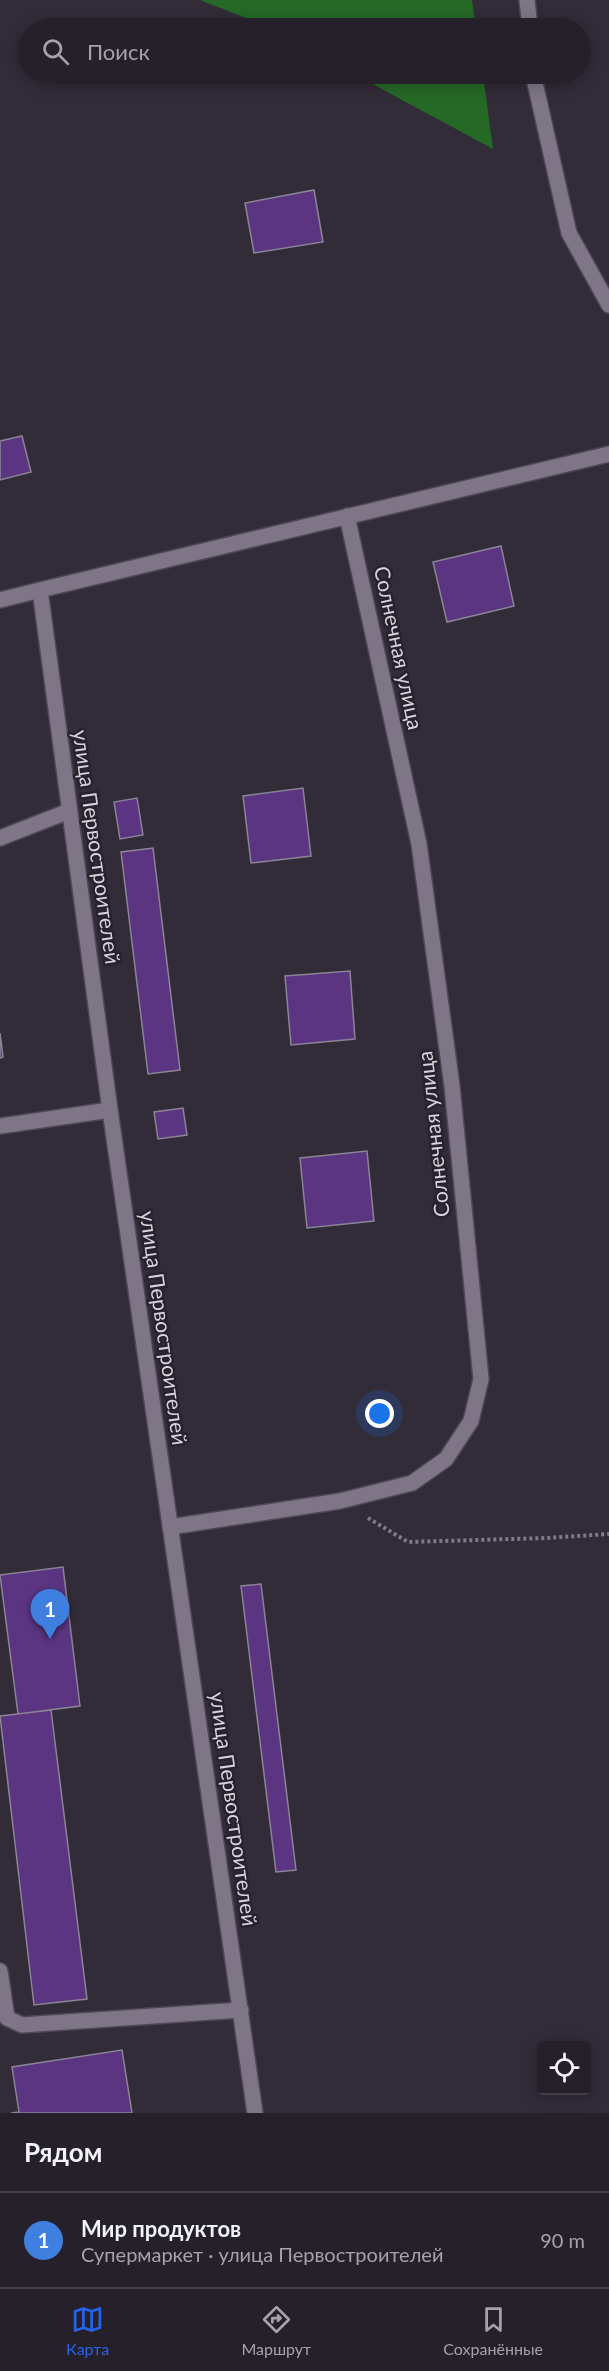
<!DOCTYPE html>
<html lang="ru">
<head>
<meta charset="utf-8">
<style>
	body { margin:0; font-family:Lato,sans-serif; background:#322d36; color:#f1f3f6 }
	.controls { position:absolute; right:18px; bottom:18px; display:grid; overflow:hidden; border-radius:6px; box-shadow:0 3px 15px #0003 }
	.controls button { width:54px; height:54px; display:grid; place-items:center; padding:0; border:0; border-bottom:2px solid #423e47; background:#26202a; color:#f1f3f6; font:30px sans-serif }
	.you { position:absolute; left:380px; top:1414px; width:21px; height:21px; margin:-15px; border:4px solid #fff; border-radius:50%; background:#1a73e8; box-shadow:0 0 0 9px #1a73e833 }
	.badge { display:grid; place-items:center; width:39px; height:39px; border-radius:50%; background:#2563eb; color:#fff; font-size:20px; font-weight:700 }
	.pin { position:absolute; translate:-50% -50px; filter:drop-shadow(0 2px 3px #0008) }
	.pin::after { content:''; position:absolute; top:32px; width:21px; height:18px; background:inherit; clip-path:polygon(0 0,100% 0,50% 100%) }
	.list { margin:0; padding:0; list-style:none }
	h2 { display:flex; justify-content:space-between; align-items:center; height:78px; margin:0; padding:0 24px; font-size:26px }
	h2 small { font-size:20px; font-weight:400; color:#a4a3a8 }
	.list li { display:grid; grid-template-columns:39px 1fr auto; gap:18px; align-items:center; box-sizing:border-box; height:96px; padding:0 24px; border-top:2px solid #423e47 }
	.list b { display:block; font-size:22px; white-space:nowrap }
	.list p { margin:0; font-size:20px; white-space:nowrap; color:#a4a3a8 }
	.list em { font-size:20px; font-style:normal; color:#a4a3a8 }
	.icon { flex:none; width:33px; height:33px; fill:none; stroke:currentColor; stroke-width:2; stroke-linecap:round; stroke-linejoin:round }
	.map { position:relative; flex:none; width:609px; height:2113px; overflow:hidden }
	.search { position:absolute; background:#26202a; box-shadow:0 3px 15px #0003; left:18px; right:18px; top:18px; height:66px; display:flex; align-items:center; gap:15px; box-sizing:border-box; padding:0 21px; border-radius:33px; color:#a4a3a8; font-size:22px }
	.sheet { height:174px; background:#26202a }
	nav { display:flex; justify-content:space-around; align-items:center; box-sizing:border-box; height:84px; border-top:2px solid #423e47; background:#26202a; font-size:16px; color:#a4a3a8 }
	nav a { display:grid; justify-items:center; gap:3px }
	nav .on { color:#2563eb }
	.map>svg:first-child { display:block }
	.green { fill:#256926 }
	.building { fill:#5b3582; stroke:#8a8494; stroke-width:1.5 }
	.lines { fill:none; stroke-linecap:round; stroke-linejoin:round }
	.lane-casing { stroke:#4f4854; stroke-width:18 }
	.street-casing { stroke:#4f4854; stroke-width:18 }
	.path { stroke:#817b86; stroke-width:4; stroke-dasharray:3 3; stroke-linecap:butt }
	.lane { stroke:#7e7686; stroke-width:15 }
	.street { stroke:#7e7686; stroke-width:15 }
	.labels { text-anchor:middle; stroke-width:5; stroke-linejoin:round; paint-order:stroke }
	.street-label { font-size:21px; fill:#d7d2db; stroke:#28212e }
</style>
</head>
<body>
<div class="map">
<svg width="609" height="2113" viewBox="0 0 609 2113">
	<rect width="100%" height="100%" fill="#322b38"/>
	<!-- green -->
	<path class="green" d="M 200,0 L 472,0 L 476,28 L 271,28 Z
		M 354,74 L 483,74 L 493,149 Z"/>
	<!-- building -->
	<path class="building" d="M 314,190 L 323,242 L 254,253 L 245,203 Z
		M 22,436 L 31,472 L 0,480 L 0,441 Z
		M 501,546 L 514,606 L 447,622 L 433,562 Z
		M 303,788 L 311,856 L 251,863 L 243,796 Z
		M 137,798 L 143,835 L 120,839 L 114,802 Z
		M 153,848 L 180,1070 L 148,1074 L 121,852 Z
		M 350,971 L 355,1039 L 291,1045 L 285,976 Z
		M 0,1033 L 3,1057 L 0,1058 Z
		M 183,1108 L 187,1135 L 158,1139 L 154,1112 Z
		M 367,1151 L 374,1221 L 307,1228 L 300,1158 Z
		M 63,1567 L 80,1706 L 18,1714 L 0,1575 Z
		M 261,1584 L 296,1870 L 276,1872 L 241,1586 Z
		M 51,1710 L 87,1999 L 34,2005 L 0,1716 Z
		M 122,2050 L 132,2113 L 11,2113 L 19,2112 L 12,2067 Z"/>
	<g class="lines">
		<!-- lane casing -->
		<g class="lane-casing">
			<path id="lane" d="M 527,0 L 530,28
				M 533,74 L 569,233 L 609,305
				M 0,1126 L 110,1110
				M 0,1971 L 7,2018 L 22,2025 L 241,2010"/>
		</g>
		<!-- street casing -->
		<g class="street-casing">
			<path id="street" d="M 40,590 L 609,454
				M 0,600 L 40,590 L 110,1110 L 255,2113
				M 0,838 L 69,811
				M 170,1527 L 340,1501 L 412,1483 L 446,1459 L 471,1421 L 481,1379 L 452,1086 L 419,844 L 347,516"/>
		</g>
		<!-- path -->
		<path class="path" d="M 368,1518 L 408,1542 L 546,1538 L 609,1534"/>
		<!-- lane -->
		<use href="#lane" class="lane"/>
		<!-- street -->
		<use href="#street" class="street"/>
	</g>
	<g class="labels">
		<!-- street labels -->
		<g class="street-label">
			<text transform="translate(398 648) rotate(78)" y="7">Солнечная улица</text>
			<text transform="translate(96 847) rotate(82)" y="7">улица Первостроителей</text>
			<text transform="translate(434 1134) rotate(-96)" y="7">Солнечная улица</text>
			<text transform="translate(163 1328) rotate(82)" y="7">улица Первостроителей</text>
			<text transform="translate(233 1809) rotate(82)" y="7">улица Первостроителей</text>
		</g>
	</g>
</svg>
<div class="controls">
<button><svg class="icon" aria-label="locate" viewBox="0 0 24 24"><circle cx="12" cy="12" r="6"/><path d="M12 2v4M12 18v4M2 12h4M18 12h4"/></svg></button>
</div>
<div class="you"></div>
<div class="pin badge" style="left:50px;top:1639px;background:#3f7fe0">1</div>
<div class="search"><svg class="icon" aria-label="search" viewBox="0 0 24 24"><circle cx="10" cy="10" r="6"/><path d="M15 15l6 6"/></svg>Поиск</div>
</div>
<section class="sheet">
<h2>Рядом<small></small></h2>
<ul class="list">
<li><span class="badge" style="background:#3f7fe0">1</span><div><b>Мир продуктов</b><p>Супермаркет · улица Первостроителей</p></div><em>90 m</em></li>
</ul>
</section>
<nav>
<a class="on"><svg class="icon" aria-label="map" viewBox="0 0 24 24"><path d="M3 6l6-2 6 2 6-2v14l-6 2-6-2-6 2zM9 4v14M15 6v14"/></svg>Карта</a>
<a><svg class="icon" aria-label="directions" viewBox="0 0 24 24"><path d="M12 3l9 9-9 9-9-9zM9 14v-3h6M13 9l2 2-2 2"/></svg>Маршрут</a>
<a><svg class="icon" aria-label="saved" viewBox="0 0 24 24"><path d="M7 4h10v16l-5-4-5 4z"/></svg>Сохранённые</a>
</nav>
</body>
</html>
